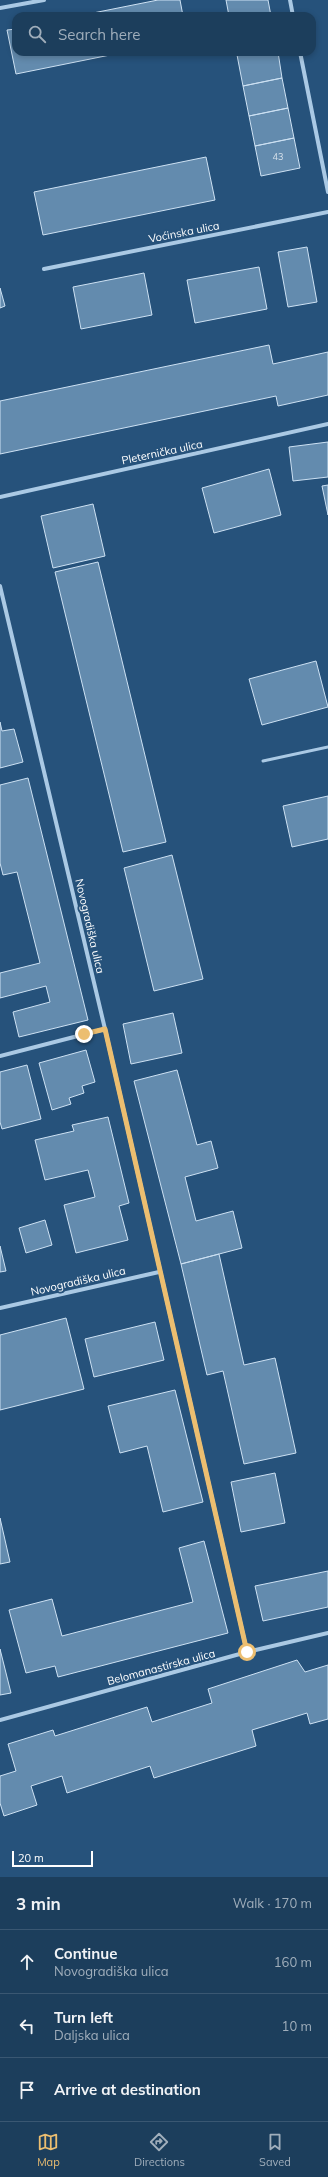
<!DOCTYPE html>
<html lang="en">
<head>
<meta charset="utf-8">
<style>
	body { margin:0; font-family:Mulish,sans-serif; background:#294965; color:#f1f3f6 }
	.scale { position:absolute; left:12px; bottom:10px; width:81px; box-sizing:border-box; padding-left:4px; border:2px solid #fff; border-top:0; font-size:11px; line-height:14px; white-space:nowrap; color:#fff; -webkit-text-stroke:3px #26527b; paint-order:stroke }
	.stop { position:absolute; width:12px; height:12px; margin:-9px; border:3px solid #ecbe70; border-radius:50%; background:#fff }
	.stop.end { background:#ecbe70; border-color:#fff; box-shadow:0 1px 4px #0008 }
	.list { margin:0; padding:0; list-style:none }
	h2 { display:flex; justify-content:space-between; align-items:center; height:52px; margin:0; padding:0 16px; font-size:17px }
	h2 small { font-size:13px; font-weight:400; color:#a0aebb }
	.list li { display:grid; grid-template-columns:26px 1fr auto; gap:12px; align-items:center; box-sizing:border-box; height:64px; padding:0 16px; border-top:1px solid #3a5772 }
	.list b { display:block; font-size:15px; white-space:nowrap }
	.list p { margin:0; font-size:13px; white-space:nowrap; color:#a0aebb }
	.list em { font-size:13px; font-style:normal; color:#a0aebb }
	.icon { flex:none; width:22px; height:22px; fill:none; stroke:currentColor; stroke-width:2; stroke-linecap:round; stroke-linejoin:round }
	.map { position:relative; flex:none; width:328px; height:1877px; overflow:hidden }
	.search { position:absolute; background:#1c3e5c; box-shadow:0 2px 6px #0003; left:12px; right:12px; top:12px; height:44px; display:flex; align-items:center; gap:10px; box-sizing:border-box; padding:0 14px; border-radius:12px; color:#a0aebb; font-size:15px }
	.sheet { height:244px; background:#1c3e5c }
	nav { display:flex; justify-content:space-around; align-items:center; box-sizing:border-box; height:56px; border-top:1px solid #3a5772; background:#1c3e5c; font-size:11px; color:#a0aebb }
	nav a { display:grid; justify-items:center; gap:2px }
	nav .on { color:#ecbe70 }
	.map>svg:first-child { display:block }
	.building { fill:#638bae; stroke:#cde1f3 }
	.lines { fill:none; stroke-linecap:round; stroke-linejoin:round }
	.lane { stroke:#aac9e4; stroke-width:3 }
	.street { stroke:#aac9e4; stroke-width:4 }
	.route { stroke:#ecbe70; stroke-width:5 }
	.labels { text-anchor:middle; stroke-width:4; stroke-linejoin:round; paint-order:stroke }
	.number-label { font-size:9px; fill:#d8e2eb }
	.street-label { font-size:11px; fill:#fff; stroke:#26527b }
</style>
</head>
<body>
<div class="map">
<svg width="328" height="1877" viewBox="0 0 328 1877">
	<rect width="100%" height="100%" fill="#26527b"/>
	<!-- building -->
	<path class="building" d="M 158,0 L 180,0 L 183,16 L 78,16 Z
		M 226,0 L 268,0 L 271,16 L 229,16 Z
		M 16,29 L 16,52 L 125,52 L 16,74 L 7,30 Z
		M 236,52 L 255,52 L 237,55 Z
		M 255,52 L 278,52 L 282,78 L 243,86 L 237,55 Z
		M 282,78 L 288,108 L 249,116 L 243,86 Z
		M 288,108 L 294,138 L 255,146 L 249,116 Z
		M 294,138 L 300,168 L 261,176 L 255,146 Z
		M 206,157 L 215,200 L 43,235 L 34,192 Z
		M 307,247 L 317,302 L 288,307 L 278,252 Z
		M 259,267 L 267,309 L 195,323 L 187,280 Z
		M 144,273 L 152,315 L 81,329 L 73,287 Z
		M 0,288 L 5,306 L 0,308 Z
		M 269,345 L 273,364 L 328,352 L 328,395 L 278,406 L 276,396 L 0,454 L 0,401 Z
		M 328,442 L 328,477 L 293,481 L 289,447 Z
		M 269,469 L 281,515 L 214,533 L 202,488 Z
		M 328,485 L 328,515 L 322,486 Z
		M 93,504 L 105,556 L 53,568 L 41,516 Z
		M 98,562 L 166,842 L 123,852 L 55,572 Z
		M 316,661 L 328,707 L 262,725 L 249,679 Z
		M 0,722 L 2,731 L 14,729 L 23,762 L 0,768 Z
		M 28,778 L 88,1020 L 19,1037 L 13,1012 L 50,1002 L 46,986 L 0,998 L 0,973 L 40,963 L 17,872 L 3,875 L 0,863 L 0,785 Z
		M 328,796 L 328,839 L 292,847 L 283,806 Z
		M 172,855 L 203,979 L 154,991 L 124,868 Z
		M 173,1013 L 182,1053 L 131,1064 L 123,1024 Z
		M 86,1050 L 95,1082 L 82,1086 L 84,1093 L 69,1098 L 71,1104 L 52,1110 L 39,1063 Z
		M 27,1065 L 41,1119 L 2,1129 L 0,1122 L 0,1072 Z
		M 177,1070 L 197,1145 L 211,1141 L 218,1168 L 185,1177 L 196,1221 L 233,1211 L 242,1248 L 181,1264 L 134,1081 Z
		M 108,1117 L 129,1203 L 119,1206 L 128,1240 L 76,1253 L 64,1205 L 95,1197 L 88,1170 L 45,1180 L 35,1140 L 74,1131 L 72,1125 Z
		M 45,1220 L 52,1245 L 26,1253 L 19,1228 Z
		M 0,1246 L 6,1271 L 0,1272 Z
		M 219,1254 L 244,1365 L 275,1358 L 296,1453 L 244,1464 L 223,1371 L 207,1375 L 181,1264 Z
		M 66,1318 L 84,1389 L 0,1410 L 0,1335 Z
		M 155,1322 L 164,1360 L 94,1377 L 85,1339 Z
		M 175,1390 L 203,1502 L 163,1512 L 147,1446 L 120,1453 L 108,1406 Z
		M 275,1473 L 285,1523 L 241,1532 L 231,1482 Z
		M 0,1518 L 10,1562 L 0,1564 Z
		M 204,1541 L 228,1633 L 58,1677 L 55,1666 L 26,1673 L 9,1610 L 52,1599 L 62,1636 L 193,1602 L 179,1548 Z
		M 328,1571 L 328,1607 L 263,1621 L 255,1586 Z
		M 0,1649 L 11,1693 L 0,1695 Z
		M 297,1660 L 305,1672 L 328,1665 L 328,1719 L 310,1724 L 307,1713 L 252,1730 L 256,1746 L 154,1778 L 150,1766 L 67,1793 L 62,1776 L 31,1786 L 37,1805 L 4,1816 L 0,1803 L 0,1776 L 16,1771 L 8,1744 L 53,1730 L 55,1736 L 147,1707 L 152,1722 L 212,1703 L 208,1689 Z"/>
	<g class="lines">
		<!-- lane -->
		<path class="lane" d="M 263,761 L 328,747"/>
		<!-- street -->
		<path class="street" d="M 290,0 L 293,16
			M 0,8 L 44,0
			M 300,52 L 328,192
			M 44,269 L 328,212
			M 0,497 L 328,424
			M 0,586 L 105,1029 L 247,1652
			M 0,1056 L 105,1029
			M 0,1308 L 159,1272
			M 0,1720 L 247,1652 L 328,1633"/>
	</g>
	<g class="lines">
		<!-- route -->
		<path class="route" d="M 84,1034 L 105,1029 L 247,1652"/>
	</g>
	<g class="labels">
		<!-- number labels -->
		<g class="number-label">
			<text x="278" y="160">43</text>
		</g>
		<!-- street labels -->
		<g class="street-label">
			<text transform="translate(184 232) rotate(-11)" y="4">Voćinska ulica</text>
			<text transform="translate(162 452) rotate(-12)" y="4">Pleternička ulica</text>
			<text transform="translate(90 926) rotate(77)" y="4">Novogradiška ulica</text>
			<text transform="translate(78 1281) rotate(-13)" y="4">Novogradiška ulica</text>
			<text transform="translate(161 1667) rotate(-15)" y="4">Belomanastirska ulica</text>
		</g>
	</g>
</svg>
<div class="scale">20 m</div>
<div class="stop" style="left:247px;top:1652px"></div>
<div class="stop end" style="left:84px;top:1034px"></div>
<div class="search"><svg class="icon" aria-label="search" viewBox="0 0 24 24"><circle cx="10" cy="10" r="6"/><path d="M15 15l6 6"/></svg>Search here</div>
</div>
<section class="sheet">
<h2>3 min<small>Walk · 170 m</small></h2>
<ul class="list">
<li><svg class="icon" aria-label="ahead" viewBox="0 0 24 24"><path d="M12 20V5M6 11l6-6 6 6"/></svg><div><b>Continue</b><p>Novogradiška ulica</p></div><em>160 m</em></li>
<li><svg class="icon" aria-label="left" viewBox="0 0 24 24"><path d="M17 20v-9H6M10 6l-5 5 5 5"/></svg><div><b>Turn left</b><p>Daljska ulica</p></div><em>10 m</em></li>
<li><svg class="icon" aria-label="arrive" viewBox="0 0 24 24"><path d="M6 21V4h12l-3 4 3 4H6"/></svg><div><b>Arrive at destination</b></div></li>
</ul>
</section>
<nav>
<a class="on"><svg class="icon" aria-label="map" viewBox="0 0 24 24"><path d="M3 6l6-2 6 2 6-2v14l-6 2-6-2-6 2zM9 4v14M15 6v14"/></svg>Map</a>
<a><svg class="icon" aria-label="directions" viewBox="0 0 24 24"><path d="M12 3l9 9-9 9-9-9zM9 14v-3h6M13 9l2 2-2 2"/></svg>Directions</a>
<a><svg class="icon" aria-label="saved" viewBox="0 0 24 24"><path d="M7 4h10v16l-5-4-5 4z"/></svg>Saved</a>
</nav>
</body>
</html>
